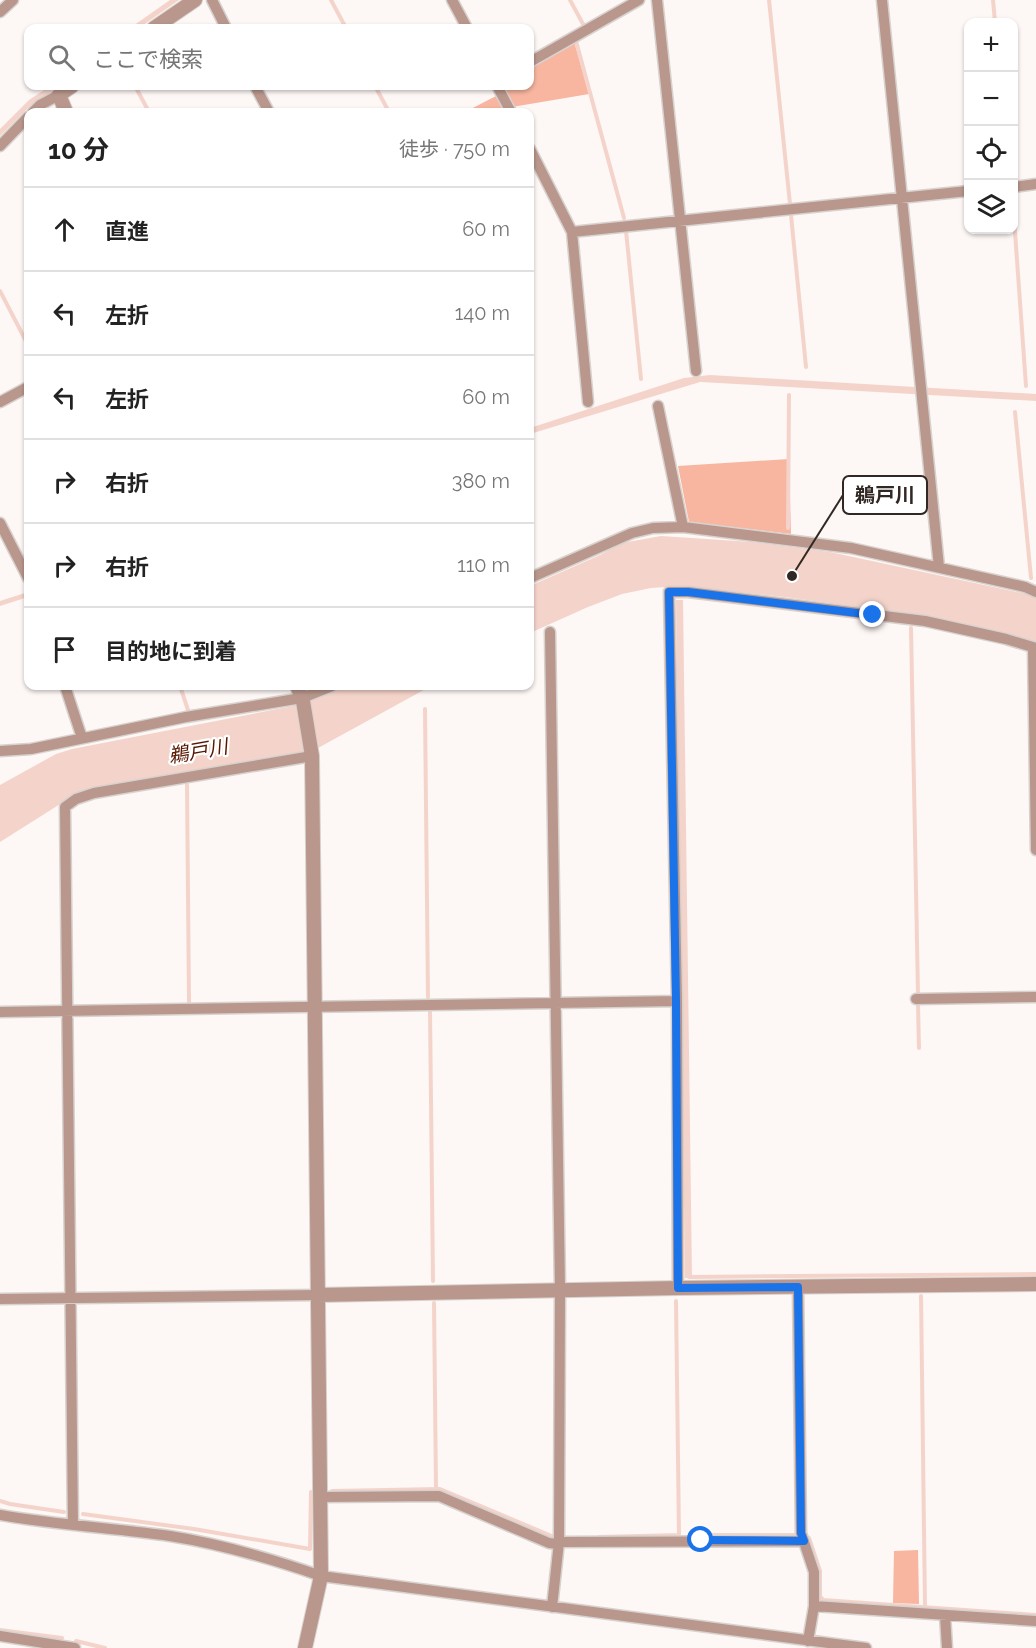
<!DOCTYPE html>
<html lang="ja">
<head>
<meta charset="utf-8">
<style>
	body { margin:0; font-family:Raleway,"Noto Sans JP",sans-serif; background:#f6f6f6; color:#222 }
	.controls { position:absolute; right:18px; top:18px; display:grid; overflow:hidden; border-radius:12px; box-shadow:0 2px 4px #0004 }
	.controls button { width:54px; height:54px; display:grid; place-items:center; padding:0; border:0; border-bottom:2px solid #e0e0e0; background:#fff; color:#222; font:30px sans-serif }
	.stop { position:absolute; width:18px; height:18px; margin:-14px; border:4px solid #1a73e8; border-radius:50%; background:#fff }
	.stop.end { background:#1a73e8; border-color:#fff; box-shadow:0 2px 6px #0008 }
	.list { margin:0; padding:0; list-style:none }
	h2 { display:flex; justify-content:space-between; align-items:center; height:78px; margin:0; padding:0 24px; font-size:26px }
	h2 small { font-size:20px; font-weight:400; color:#767676 }
	.list li { display:grid; grid-template-columns:39px 1fr auto; gap:18px; align-items:center; box-sizing:border-box; height:84px; padding:0 24px; border-top:2px solid #e0e0e0 }
	.list b { display:block; font-size:22px; white-space:nowrap }
	.list em { font-size:20px; font-style:normal; color:#767676 }
	.icon { flex:none; width:33px; height:33px; fill:none; stroke:currentColor; stroke-width:2; stroke-linecap:round; stroke-linejoin:round }
	.map { position:relative; flex:none; width:1036px; height:1648px; overflow:hidden }
	.search { position:absolute; background:#fff; box-shadow:0 2px 4px #0004; left:24px; top:24px; width:510px; height:66px; display:flex; align-items:center; gap:15px; box-sizing:border-box; padding:0 21px; border-radius:12px; color:#767676; font-size:22px }
	.panel { position:absolute; background:#fff; box-shadow:0 2px 4px #0004; left:24px; top:108px; width:510px; height:582px; border-radius:12px }
	.map>svg:first-child { display:block }
	.green { fill:#f8b59f }
	.water { fill:#f4d4ca }
	.lines { fill:none; stroke-linecap:round; stroke-linejoin:round }
	.stream { stroke:#f4d4ca; stroke-width:4 }
	.minor-casing { stroke:#d8d2cf; stroke-width:13 }
	.tertiary-casing { stroke:#d8d2cf; stroke-width:16 }
	.minor { stroke:#b9978c; stroke-width:10 }
	.tertiary { stroke:#b9978c; stroke-width:14 }
	.route { stroke:#1a73e8; stroke-width:8 }
	.labels { text-anchor:middle; stroke-width:4.5; stroke-linejoin:round; paint-order:stroke }
	.water-label { font-size:20px; font-style:italic; fill:#581600; stroke:#fff }
	.leader { fill:none; stroke:#312723; stroke-width:2 }
	.callout-dot { fill:#312723; stroke:#fff; stroke-width:2 }
	.callout { fill:#fff; stroke:#312723; stroke-width:2 }
	.callout-label { font-size:20px; text-anchor:middle; font-weight:bold; fill:#312723 }
</style>
</head>
<body>
<div class="map">
<svg width="1036" height="1648" viewBox="0 0 1036 1648">
	<rect width="100%" height="100%" fill="#fdf7f5"/>
	<!-- green -->
	<path class="green" d="M 574,41 L 589,94 L 512,107 L 500,86 L 530,86 L 530,66 Z
		M 498,95 L 507,112 L 465,112 Z
		M 789,459 L 791,534 L 689,522 L 678,466 Z
		M 918,1550 L 919,1604 L 893,1603 L 894,1551 Z"/>
	<!-- water -->
	<path class="water" d="M 170,0 L 179,0 L 139,28 L 130,28 Z
		M 50,86 L 60,86 L 31,105 L 0,136 L 0,129 L 29,100 Z
		M 710,375 L 1036,394 L 1036,401 L 700,382 L 530,434 L 530,428 L 684,378 Z
		M 661,536 L 752,542 L 830,552 L 1031,595 L 1036,597 L 1036,644 L 926,616 L 785,597 L 682,586 L 651,588 L 622,594 L 588,607 L 530,633 L 530,586 L 600,555 L 622,543 Z
		M 28,592 L 28,597 L 0,606 L 0,601 Z
		M 676,600 L 683,600 L 692,1278 L 685,1278 Z
		M 339,686 L 431,686 L 318,748 L 303,753 L 65,801 L 0,842 L 0,785 L 56,754 L 72,749 L 293,706 L 322,695 Z"/>
	<g class="lines">
		<!-- stream -->
		<path class="stream" d="M 331,0 L 346,28
			M 570,0 L 583,24
			M 769,0 L 790,204
			M 993,0 L 995,22
			M 576,41 L 624,218
			M 135,86 L 149,112
			M 375,86 L 389,112
			M 791,215 L 806,367
			M 1014,218 L 1026,386
			M 626,231 L 641,379
			M 0,291 L 28,345
			M 1015,412 L 1031,578
			M 788,528 L 789,395
			M 911,628 L 918,994
			M 180,686 L 188,710
			M 425,709 L 428,997
			M 187,785 L 189,1002
			M 918,1005 L 919,1048
			M 430,1011 L 433,1281
			M 689,1277 L 1036,1274
			M 921,1296 L 925,1607
			M 434,1303 L 436,1489
			M 332,1491 L 440,1489 L 554,1537
			M 0,1501 L 10,1504 L 64,1512
			M 83,1514 L 194,1529 L 310,1549 L 311,1492
			M 690,1535 L 799,1535
			M 599,1537 L 679,1535 L 676,1301
			M 806,1537 L 809,1538 L 820,1571 L 820,1596 L 823,1600 L 1036,1615
			M 0,1630 L 62,1638
			M 76,1641 L 105,1648"/>
		<!-- minor casing -->
		<g class="minor-casing">
			<path id="minor" d="M 212,0 L 226,28
				M 452,0 L 467,28
				M 657,0 L 696,371
				M 882,0 L 939,567
				M 0,12 L 13,0
				M 530,62 L 639,0
				M 255,86 L 269,112
				M 497,86 L 511,112
				M 33,112 L 40,105 L 59,95
				M 0,146 L 28,117
				M 530,149 L 572,232 L 588,402
				M 1014,187 L 1036,184
				M 572,232 L 968,191
				M 0,402 L 28,387
				M 658,406 L 683,527
				M 0,523 L 28,578
				M 530,578 L 632,533 L 653,528 L 683,527 L 851,548 L 1025,587 L 1036,592
				M 550,632 L 560,1290 L 559,1542 L 552,1607
				M 1033,647 L 1036,850
				M 65,686 L 82,738
				M 0,751 L 31,749 L 186,717 L 302,698 L 332,686
				M 916,999 L 1036,997
				M 0,1012 L 677,1001
				M 798,1287 L 801,1533 L 814,1572 L 814,1606 L 808,1641
				M 678,1288 L 677,1001 L 669,592 L 688,592 L 925,621 L 1006,639 L 1036,648
				M 0,1299 L 318,1295
				M 321,1497 L 439,1496 L 549,1543 L 558,1544
				M 0,1515 C 56,1525 113,1528 170,1536 C 221,1544 272,1559 321,1576 L 866,1648
				M 73,1525 L 65,807 L 76,799 L 94,793 L 312,756
				M 559,1542 L 804,1541
				M 814,1606 L 1036,1621
				M 945,1615 L 947,1648
				M 0,1636 L 75,1648"/>
		</g>
		<!-- tertiary casing -->
		<g class="tertiary-casing">
			<path id="tertiary" d="M 154,28 L 195,0
				M 66,112 L 59,95 L 72,86
				M 297,686 L 303,701 L 312,756 L 321,1576 L 305,1648
				M 318,1295 L 678,1288 L 1036,1284"/>
		</g>
		<!-- minor -->
		<use href="#minor" class="minor"/>
		<!-- tertiary -->
		<use href="#tertiary" class="tertiary"/>
	</g>
	<g class="lines">
		<!-- route -->
		<path class="route" d="M 701,1540 L 804,1541 L 801,1533 L 798,1287 L 678,1288 L 676,1001 L 669,592 L 688,592 L 873,615"/>
	</g>
	<g class="labels">
		<!-- water labels -->
		<g class="water-label">
			<text transform="translate(198 751) rotate(-10)" y="7">鵜戸川</text>
		</g>
	</g>
	<!-- callouts -->
	<path class="leader" d="M792 576L843 495"/>
	<circle class="callout-dot" cx="792" cy="576" r="6"/>
	<rect class="callout" x="843" y="476" width="84" height="38" rx="6"/>
	<g class="callout-label">
		<text x="885" y="502">鵜戸川</text>
	</g>
</svg>
<div class="controls">
<button>+</button>
<button>−</button>
<button><svg class="icon" aria-label="locate" viewBox="0 0 24 24"><circle cx="12" cy="12" r="6"/><path d="M12 2v4M12 18v4M2 12h4M18 12h4"/></svg></button>
<button><svg class="icon" aria-label="layers" viewBox="0 0 24 24"><path d="M12 4l9 5-9 5-9-5zM3 14l9 5 9-5"/></svg></button>
</div>
<div class="stop" style="left:701px;top:1540px"></div>
<div class="stop end" style="left:873px;top:615px"></div>
<div class="search"><svg class="icon" aria-label="search" viewBox="0 0 24 24"><circle cx="10" cy="10" r="6"/><path d="M15 15l6 6"/></svg>ここで検索</div>
<section class="panel">
<h2>10 分<small>徒歩 · 750 m</small></h2>
<ul class="list">
<li><svg class="icon" aria-label="ahead" viewBox="0 0 24 24"><path d="M12 20V5M6 11l6-6 6 6"/></svg><div><b>直進</b></div><em>60 m</em></li>
<li><svg class="icon" aria-label="left" viewBox="0 0 24 24"><path d="M17 20v-9H6M10 6l-5 5 5 5"/></svg><div><b>左折</b></div><em>140 m</em></li>
<li><svg class="icon" aria-label="left" viewBox="0 0 24 24"><path d="M17 20v-9H6M10 6l-5 5 5 5"/></svg><div><b>左折</b></div><em>60 m</em></li>
<li><svg class="icon" aria-label="right" viewBox="0 0 24 24"><path d="M7 20v-9h11M14 6l5 5-5 5"/></svg><div><b>右折</b></div><em>380 m</em></li>
<li><svg class="icon" aria-label="right" viewBox="0 0 24 24"><path d="M7 20v-9h11M14 6l5 5-5 5"/></svg><div><b>右折</b></div><em>110 m</em></li>
<li><svg class="icon" aria-label="arrive" viewBox="0 0 24 24"><path d="M6 21V4h12l-3 4 3 4H6"/></svg><div><b>目的地に到着</b></div></li>
</ul>
</section>
</div>
</body>
</html>
